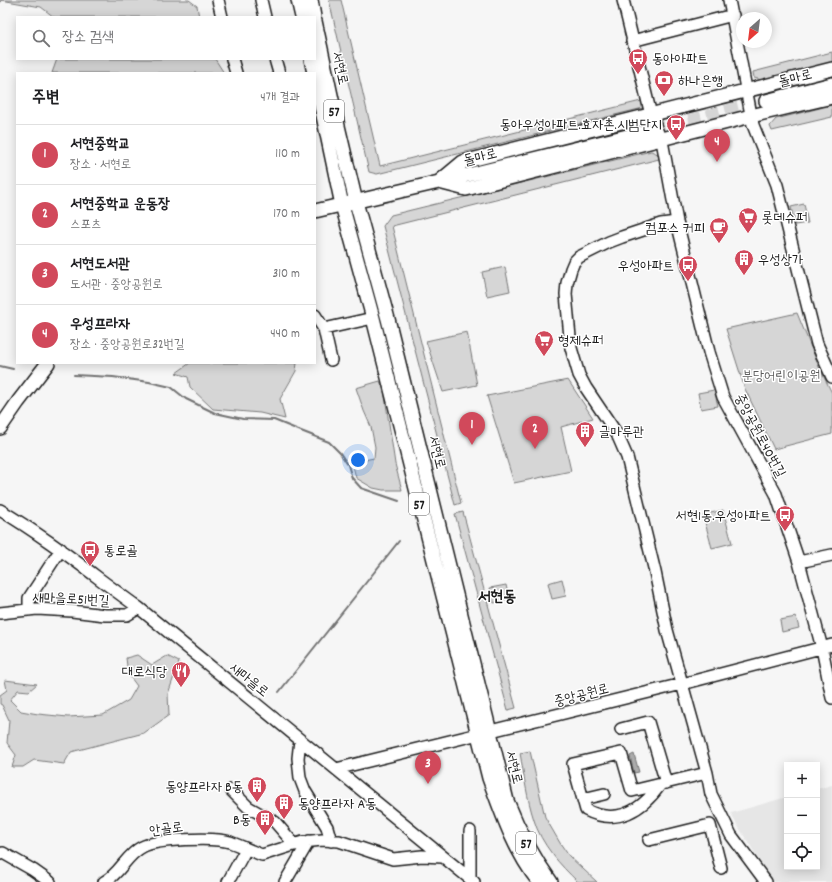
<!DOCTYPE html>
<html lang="ko">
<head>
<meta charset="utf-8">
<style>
	body { margin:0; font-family:Dekko,"Poor Story",sans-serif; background:#f6f6f6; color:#202124 }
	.controls { position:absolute; right:12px; bottom:12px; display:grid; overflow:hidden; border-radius:0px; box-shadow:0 2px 10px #0003 }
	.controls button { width:36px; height:36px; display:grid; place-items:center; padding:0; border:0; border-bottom:1px solid #e0e0e0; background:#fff; color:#202124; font:20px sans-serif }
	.compass { position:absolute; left:736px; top:12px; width:36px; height:36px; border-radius:50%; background:#fff; box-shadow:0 2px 10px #0003; rotate:208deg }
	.you { position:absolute; left:358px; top:460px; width:14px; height:14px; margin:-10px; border:3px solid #fff; border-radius:50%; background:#1a73e8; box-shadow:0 0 0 6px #1a73e833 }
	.badge { display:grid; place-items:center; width:26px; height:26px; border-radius:50%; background:#d1495b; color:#fff; font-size:13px; font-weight:700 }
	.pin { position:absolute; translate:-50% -33px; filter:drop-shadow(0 1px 2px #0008) }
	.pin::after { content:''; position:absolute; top:21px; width:14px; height:12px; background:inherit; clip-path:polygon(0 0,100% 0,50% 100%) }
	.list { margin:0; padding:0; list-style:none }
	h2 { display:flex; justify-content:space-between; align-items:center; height:52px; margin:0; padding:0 16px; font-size:17px }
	h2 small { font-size:13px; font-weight:400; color:#757577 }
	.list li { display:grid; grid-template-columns:26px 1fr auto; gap:12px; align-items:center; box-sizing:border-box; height:60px; padding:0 16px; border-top:1px solid #e0e0e0 }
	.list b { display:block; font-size:15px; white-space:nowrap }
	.list p { margin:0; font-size:13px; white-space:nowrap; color:#757577 }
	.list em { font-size:13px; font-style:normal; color:#757577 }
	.icon { flex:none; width:22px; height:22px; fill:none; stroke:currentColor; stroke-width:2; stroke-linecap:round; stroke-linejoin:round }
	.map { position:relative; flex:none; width:832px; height:882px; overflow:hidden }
	.search { position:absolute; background:#fff; box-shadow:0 2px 10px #0003; left:16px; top:16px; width:300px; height:44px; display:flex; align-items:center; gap:10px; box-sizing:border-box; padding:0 14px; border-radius:0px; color:#757577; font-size:15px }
	.panel { position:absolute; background:#fff; box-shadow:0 2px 10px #0003; left:16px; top:72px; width:300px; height:292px; border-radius:0px }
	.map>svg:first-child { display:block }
	.built { fill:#e6e6e6 }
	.green { fill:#d6d6d6; stroke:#797979 }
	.water { fill:#acacac; stroke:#727272 }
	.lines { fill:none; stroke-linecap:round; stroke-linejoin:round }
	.stream { stroke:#727272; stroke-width:2 }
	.major-tunnel { stroke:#d5d5d5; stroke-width:13; stroke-dasharray:13 6; stroke-linecap:butt }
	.minor-casing { stroke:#1c1c1c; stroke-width:14 }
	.major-casing { stroke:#1c1c1c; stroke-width:16 }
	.minor { stroke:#fff; stroke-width:11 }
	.major { stroke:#fff; stroke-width:13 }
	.labels { text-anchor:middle; stroke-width:3; stroke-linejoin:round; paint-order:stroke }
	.shield { fill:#fff; stroke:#606060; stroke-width:1 }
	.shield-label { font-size:13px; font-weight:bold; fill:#1c1c1c }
	.poi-label { font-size:14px; fill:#1c1c1c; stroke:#fff; text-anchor:start }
	.street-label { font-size:14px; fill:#1c1c1c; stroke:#fff }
	.park-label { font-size:14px; fill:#5d5d5d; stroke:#fff }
	.quarter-label { font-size:16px; font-weight:bold; fill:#1c1c1c; stroke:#fff }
</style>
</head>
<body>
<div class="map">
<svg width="832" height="882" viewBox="0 0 832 882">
	<rect width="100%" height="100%" fill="#f6f6f6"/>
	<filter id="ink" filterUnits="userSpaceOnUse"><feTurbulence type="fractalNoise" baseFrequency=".025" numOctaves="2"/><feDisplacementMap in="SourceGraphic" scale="8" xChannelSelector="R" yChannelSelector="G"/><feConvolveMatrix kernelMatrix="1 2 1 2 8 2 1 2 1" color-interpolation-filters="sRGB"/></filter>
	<g filter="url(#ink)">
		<!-- built -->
		<path class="built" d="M 832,785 L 832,882 L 773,882 L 736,823 L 731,813 L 787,797 L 787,867 L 817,867 L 817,789 Z"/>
		<!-- green -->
		<path class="green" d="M 0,0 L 189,0 L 197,6 L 199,17 L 54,17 L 41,7 L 1,0 L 0,3 Z
			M 329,0 L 341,0 L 380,166 L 645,100 L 646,103 L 643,108 L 377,174 L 369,172 Z
			M 832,52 L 832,63 L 762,80 L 754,78 L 753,72 Z
			M 57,59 L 215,59 L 224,73 L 52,73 Z
			M 832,105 L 832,117 L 772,131 L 770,126 L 776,119 Z
			M 651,151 L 658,154 L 659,159 L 392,226 L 461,503 L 455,505 L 383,226 L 391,215 Z
			M 804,204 L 808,223 L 795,225 L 791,207 Z
			M 505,267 L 510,291 L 487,296 L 482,272 Z
			M 797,313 L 819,367 L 832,393 L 832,434 L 774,449 L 745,389 L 726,329 Z
			M 467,332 L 477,385 L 443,392 L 426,341 Z
			M 190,363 L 297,363 L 296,371 L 280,399 L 285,419 L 260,413 L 213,409 L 190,387 L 188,377 L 176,373 Z
			M 568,380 L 593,418 L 561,427 L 571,471 L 514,483 L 487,396 Z
			M 380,381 L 384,390 L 395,464 L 402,490 L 383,490 L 373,488 L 356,478 L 353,466 L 359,461 L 374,458 L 375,447 L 371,427 L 364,411 L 356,388 Z
			M 714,390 L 718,406 L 701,409 L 698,393 Z
			M 723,510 L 732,543 L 712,548 L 703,515 Z
			M 463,512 L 516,708 L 508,710 L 455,514 Z
			M 562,579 L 566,596 L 552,599 L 548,583 Z
			M 506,585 L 509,599 L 494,603 L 490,588 Z
			M 796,617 L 799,628 L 782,632 L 780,620 Z
			M 137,655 L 152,665 L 167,656 L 179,662 L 168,694 L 169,715 L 144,733 L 71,752 L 64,764 L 34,760 L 23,767 L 12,767 L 16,755 L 7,743 L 9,720 L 2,705 L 0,704 L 0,695 L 7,690 L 5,680 L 37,684 L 29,691 L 18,690 L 10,700 L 21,711 L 38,714 L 68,717 L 103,715 L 129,700 L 137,686 L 128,674 L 126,658 Z
			M 530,751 L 545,817 L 560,843 L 569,856 L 597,882 L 578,882 C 560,865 541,844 534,820 C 527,799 524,775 520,753 Z"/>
		<!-- water -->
		<path class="water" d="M 634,754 L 639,772 L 634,773 L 630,756 Z"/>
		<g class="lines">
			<!-- stream -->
			<path class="stream" d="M 0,366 L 13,369
				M 74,375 L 113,377 L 149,382 L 171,387 L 186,399 L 215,413 L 243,419 L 274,420 L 301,431 L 329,442 L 340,453 L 348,465 L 352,478 L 361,488 L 399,501
				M 279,692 L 399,541"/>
			<!-- major-tunnel -->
			<path class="major-tunnel" d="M 652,130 L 766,101"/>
			<!-- minor casing -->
			<g class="minor-casing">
				<path id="minor" d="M 218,0 L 222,17
					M 261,0 L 265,17
					M 623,0 L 651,115 L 663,146 L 677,222 L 709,352 L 723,397 L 776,494 L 799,562 L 822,648 L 832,698
					M 729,0 L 753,125 L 777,185 L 817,344 L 832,377
					M 632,41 L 733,15
					M 232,59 L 236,73
					M 275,59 L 279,73
					M 677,222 L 661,224 L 622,237 L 609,242 L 579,257 L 574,262 L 571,269 L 567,283 L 566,294 L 571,348 L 579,375 L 586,388 L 617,434 L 627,457 L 655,572 L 667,630 L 707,773 L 711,794 L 731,835 L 766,882
					M 315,315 L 324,329 L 373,318
					M 324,329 L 331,360
					M 0,510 C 49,539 93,575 139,608 L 474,882
					M 799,562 L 832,555
					M 29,610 L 29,598 L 61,549
					M 0,613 L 37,609 L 72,611 L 105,615 L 127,615 L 139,608
					M 621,729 L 648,722 L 666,783
					M 300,740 L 298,758 L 300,778 L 305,791 L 327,827 L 331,841
					M 336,769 L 682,684 L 832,645
					M 660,785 C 642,810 617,826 586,810 L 573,764 L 621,753 L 632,791 L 707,773
					M 231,790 L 248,807 L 275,822 L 295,845
					M 583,799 L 604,794
					M 470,831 L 470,879
					M 649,840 L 710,825 L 721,868
					M 0,854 L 3,853 L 33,870 L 50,882
					M 104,882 C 120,874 126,855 142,847 C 156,839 214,837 230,842 C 241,846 251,851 262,855 L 303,842 L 322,840 L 339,841 L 393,859 L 422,856 L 442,857
					M 228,882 L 246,849
					M 285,882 L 309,841"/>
			</g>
			<!-- major casing -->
			<g class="major-casing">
				<path id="major" d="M 298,0 L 302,17
					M 311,0 L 314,17
					M 315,21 L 334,109 L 356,202 L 388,319 L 507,801 C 519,831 532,856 551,882
					M 311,59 L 314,73
					M 315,78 L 342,205 L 373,318 L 489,778 C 502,814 515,852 539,882
					M 766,101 L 832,84
					M 439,182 L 463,162 L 832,69
					M 439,182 L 466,189 L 751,116 L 832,97
					M 315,211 L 439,182 L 652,130
					M 0,428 L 18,402 L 48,363"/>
			</g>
			<!-- minor -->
			<use href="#minor" class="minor"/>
			<!-- major -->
			<use href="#major" class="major"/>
		</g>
	</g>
	<!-- icons -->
	<defs>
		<g id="bus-pin" transform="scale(1)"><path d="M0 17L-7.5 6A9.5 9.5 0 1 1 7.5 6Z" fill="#d1495b" stroke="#fff"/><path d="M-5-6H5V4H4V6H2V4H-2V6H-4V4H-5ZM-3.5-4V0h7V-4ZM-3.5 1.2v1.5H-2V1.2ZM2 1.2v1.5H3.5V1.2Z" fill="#fff"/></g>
		<g id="bank-pin" transform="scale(1)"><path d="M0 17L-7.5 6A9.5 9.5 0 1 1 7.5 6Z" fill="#d1495b" stroke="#fff"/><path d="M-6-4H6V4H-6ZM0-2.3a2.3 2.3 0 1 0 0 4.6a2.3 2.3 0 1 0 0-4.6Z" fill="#fff"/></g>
		<g id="supermarket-pin" transform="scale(1)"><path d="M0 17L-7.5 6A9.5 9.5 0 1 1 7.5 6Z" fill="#d1495b" stroke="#fff"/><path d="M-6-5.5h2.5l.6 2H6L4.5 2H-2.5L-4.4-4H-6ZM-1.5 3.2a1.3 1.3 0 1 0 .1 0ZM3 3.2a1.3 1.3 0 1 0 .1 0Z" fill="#fff"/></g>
		<g id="cafe-pin" transform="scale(1)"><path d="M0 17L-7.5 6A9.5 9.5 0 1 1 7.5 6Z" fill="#d1495b" stroke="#fff"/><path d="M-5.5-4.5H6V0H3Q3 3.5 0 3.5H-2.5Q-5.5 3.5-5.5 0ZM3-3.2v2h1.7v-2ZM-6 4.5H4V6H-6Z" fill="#fff"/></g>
		<g id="building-pin" transform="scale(1)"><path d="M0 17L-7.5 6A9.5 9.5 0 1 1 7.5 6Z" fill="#d1495b" stroke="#fff"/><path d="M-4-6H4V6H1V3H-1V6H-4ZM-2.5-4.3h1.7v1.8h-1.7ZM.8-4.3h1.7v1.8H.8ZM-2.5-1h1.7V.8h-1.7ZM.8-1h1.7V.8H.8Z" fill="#fff"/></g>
		<g id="restaurant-pin" transform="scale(1)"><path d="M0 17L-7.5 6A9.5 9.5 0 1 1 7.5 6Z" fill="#d1495b" stroke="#fff"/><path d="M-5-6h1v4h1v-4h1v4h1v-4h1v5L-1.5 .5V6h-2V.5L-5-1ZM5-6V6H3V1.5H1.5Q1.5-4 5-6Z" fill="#fff"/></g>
	</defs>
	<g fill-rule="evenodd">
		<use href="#bus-pin" x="638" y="58"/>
		<use href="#bank-pin" x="664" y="80"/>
		<use href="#bus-pin" x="676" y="124"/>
		<use href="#supermarket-pin" x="748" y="217"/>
		<use href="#cafe-pin" x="719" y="227"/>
		<use href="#building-pin" x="744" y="259"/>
		<use href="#bus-pin" x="688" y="265"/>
		<use href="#supermarket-pin" x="544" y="340"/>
		<use href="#building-pin" x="585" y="431"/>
		<use href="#bus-pin" x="785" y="515"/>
		<use href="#bus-pin" x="90" y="550"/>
		<use href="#restaurant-pin" x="181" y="671"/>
		<use href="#building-pin" x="257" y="786"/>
		<use href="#building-pin" x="284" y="803"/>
		<use href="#building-pin" x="265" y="819"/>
	</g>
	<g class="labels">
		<!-- shield labels -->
		<g class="shield">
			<rect x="324" y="100" width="20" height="22" rx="3"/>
			<rect x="409" y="493" width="20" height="22" rx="3"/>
			<rect x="516" y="832" width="20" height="22" rx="3"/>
		</g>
		<g class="shield-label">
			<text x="334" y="116">57</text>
			<text x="419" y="509">57</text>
			<text x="526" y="848">57</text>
		</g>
		<!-- poi labels -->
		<g class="poi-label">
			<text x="652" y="63">동아아파트</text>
			<text x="678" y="85">하나은행</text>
			<text x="662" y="129" text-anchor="end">동아우성아파트.효자촌.시범단지</text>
			<text x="762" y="222">롯데슈퍼</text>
			<text x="705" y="232" text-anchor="end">컴포스 커피</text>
			<text x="758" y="264">우성상가</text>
			<text x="674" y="270" text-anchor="end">우성아파트</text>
			<text x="558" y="345">형제슈퍼</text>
			<text x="599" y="436">글마루관</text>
			<text x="771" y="520" text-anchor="end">서현1동.우성아파트</text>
			<text x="104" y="555">통로골</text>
			<text x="167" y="676" text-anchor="end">대로식당</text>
			<text x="243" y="791" text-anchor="end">동양프라자 B동</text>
			<text x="298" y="808">동양프라자 A동</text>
			<text x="251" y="824" text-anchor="end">B동</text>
		</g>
		<!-- street labels -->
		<g class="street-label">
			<text transform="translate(341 68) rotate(78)" y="5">서현로</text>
			<text transform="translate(795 77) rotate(-14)" y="5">돌마로</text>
			<text transform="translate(480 156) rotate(-14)" y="5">돌마로</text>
			<text transform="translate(761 435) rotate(62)" y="5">중앙공원로40번길</text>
			<text transform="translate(438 452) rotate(76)" y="5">서현로</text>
			<text transform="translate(71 598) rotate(3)" y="5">새마을로51번길</text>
			<text transform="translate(250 679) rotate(39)" y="5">새마을로</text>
			<text transform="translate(581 694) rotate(-14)" y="5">중앙공원로</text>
			<text transform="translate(515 767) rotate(76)" y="5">서현로</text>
			<text transform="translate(166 828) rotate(-8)" y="5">안골로</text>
		</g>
		<!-- park labels -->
		<g class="park-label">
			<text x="781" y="380">분당어린이공원</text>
		</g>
		<!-- quarter labels -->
		<g class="quarter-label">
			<text x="497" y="601">서현동</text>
		</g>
	</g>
</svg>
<div class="controls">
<button>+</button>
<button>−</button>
<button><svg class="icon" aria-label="locate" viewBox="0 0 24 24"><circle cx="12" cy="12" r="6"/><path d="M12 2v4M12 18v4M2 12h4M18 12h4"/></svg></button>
</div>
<svg class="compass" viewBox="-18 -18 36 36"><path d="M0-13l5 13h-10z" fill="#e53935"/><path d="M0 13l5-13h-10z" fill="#757577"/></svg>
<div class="you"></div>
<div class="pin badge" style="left:472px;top:445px">1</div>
<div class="pin badge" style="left:535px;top:449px">2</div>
<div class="pin badge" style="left:428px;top:784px">3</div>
<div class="pin badge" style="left:717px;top:162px">4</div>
<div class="search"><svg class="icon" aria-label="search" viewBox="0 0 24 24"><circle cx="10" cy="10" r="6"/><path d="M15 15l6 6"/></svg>장소 검색</div>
<section class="panel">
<h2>주변<small>4개 결과</small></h2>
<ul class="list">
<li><span class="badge">1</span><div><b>서현중학교</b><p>장소 · 서현로</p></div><em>110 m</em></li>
<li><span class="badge">2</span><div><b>서현중학교 운동장</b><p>스포츠</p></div><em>170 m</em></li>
<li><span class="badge">3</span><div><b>서현도서관</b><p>도서관 · 중앙공원로</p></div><em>310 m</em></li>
<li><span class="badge">4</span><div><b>우성프라자</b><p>장소 · 중앙공원로32번길</p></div><em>440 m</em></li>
</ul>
</section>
</div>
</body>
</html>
